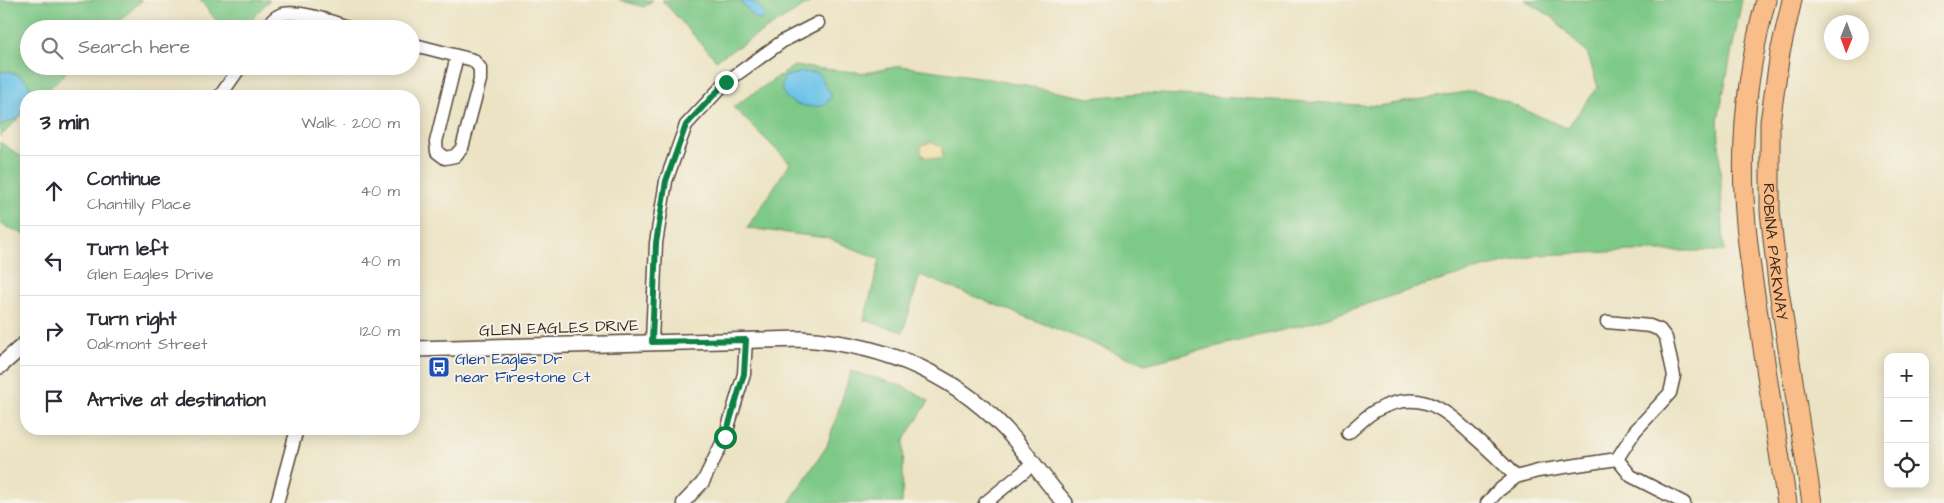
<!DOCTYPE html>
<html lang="en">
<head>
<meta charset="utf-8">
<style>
	body { margin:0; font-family:"Architects Daughter",sans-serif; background:#f2f2f3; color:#2b2b33 }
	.controls { position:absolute; right:15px; bottom:15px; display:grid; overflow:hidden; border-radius:10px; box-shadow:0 2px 12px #0003 }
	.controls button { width:45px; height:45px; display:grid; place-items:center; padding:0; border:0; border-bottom:1px solid #e1e1e2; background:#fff; color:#2b2b33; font:25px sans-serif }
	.compass { position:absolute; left:1824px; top:15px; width:45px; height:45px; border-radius:50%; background:#fff; box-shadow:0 2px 12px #0003; rotate:181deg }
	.stop { position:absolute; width:15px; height:15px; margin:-11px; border:4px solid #0b8043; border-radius:50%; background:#fff }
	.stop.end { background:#0b8043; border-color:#fff; box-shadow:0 1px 5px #0008 }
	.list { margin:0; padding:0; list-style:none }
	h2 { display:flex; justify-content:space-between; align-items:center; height:65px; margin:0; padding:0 20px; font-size:21px }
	h2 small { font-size:16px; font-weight:400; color:#7c7c81 }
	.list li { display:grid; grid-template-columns:32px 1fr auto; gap:15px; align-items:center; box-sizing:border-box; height:70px; padding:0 20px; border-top:1px solid #e1e1e2 }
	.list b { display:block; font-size:19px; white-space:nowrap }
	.list p { margin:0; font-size:16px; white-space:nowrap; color:#7c7c81 }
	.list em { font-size:16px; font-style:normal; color:#7c7c81 }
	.icon { flex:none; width:28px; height:28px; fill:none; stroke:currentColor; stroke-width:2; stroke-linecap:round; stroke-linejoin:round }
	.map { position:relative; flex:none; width:1944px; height:503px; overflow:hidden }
	.search { position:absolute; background:#fff; box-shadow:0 2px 12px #0003; left:20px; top:20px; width:400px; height:55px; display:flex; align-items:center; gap:12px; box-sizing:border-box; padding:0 18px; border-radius:28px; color:#7c7c81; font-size:19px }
	.panel { position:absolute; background:#fff; box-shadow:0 2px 12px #0003; left:20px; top:90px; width:400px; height:345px; border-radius:20px }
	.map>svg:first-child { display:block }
	.green { fill:#7dc987; stroke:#5c7a52 }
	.sand { fill:#eeda9e; stroke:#94825e }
	.water { fill:#6cc3e9; stroke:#547684 }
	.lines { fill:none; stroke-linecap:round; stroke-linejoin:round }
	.minor-casing { stroke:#554637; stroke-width:15 }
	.tertiary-casing { stroke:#554637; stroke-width:18 }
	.primary-casing { stroke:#554637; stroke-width:21 }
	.minor { stroke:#fff; stroke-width:12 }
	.tertiary { stroke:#fff; stroke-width:15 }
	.primary { stroke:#f8bd89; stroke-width:19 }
	.route { stroke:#0b8043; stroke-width:6 }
	.labels { text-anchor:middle; stroke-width:4; stroke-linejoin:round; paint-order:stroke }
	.street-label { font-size:16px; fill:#3b2a1e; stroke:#f7f3e8 }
	.transit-label { font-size:16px; fill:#164399; stroke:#f7f3e8; text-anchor:start }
</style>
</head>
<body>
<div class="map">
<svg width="1944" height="503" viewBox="0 0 1944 503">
	<rect width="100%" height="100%" fill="#f7f3e8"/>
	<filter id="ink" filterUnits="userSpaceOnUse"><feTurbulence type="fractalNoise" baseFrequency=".02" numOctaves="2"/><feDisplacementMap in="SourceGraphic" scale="10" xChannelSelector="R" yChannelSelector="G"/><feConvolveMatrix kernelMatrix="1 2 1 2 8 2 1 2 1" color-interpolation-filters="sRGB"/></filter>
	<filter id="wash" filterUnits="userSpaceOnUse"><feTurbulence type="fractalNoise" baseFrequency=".0096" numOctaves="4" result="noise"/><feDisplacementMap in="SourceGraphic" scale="20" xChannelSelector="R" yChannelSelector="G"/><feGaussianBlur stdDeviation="1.12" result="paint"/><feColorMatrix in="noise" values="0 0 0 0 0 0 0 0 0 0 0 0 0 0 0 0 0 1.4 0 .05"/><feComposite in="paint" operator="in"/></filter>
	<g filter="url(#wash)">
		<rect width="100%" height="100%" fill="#ebe3c3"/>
		<!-- green -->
		<path class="green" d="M 0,0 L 142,0 L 111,29 L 29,29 L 29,66 L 72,66 L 42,96 L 26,96 L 26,111 L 0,137 Z
			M 200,0 L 270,0 L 257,13 L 245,29 L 223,29 Z
			M 619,0 L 653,0 L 644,7 Z
			M 662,0 L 814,0 L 716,60 Z
			M 1525,0 L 1742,0 L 1718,120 L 1724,251 L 1630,251 L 1539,255 L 1483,268 L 1422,286 L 1307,324 L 1145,364 L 920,275 L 903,332 L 864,320 L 880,259 L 827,238 L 747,228 L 790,163 L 733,107 L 794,66 L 865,73 L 900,66 L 979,77 L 1089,98 L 1143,93 L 1378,106 L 1473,91 L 1492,96 L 1567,128 L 1598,87 L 1588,55 L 1552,17 Z
			M 0,142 L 26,160 L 26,235 L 0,224 Z
			M 851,371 L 902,386 L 929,401 L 904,440 L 902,503 L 789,503 L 827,446 Z"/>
		<!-- sand -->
		<path class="sand" d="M 930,142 L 942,147 L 942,157 L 940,159 L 925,157 L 921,153 L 921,146 Z"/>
		<!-- water -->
		<path class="water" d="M 739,0 C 751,0 760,4 765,15 L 760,21 L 755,18 Z
			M 6,71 C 22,75 29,79 32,96 L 26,96 L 26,110 L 16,119 L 0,125 L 0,73 Z
			M 802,72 L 818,73 L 832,96 L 825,105 C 814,108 799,107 789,100 C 786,98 784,93 781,90 L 784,77 Z"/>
	</g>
	<g filter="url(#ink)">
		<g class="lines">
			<!-- minor casing -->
			<g class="minor-casing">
				<path id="minor" d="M 266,29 C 270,23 274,17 280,15 C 297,8 337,24 355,29
					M 411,44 L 473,60 L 480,68 L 480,80 L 462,148 L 455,156 L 445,158 L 437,152 L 436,142 L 457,56
					M 220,96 L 241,66
					M 1607,322 L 1650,326 L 1660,330 L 1666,338 L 1674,376 L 1670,393 L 1635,431 L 1617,459
					M 652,342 L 656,243 L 666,181 L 686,125 L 726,82 L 783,41 L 818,23
					M 1348,433 C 1357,426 1365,417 1375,411 C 1417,388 1441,406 1471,434 C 1487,448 1502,462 1516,477
					M 277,503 L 297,429
					M 683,503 L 703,482 L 725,437 L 744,374 L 746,340
					M 985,503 L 1033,464
					M 1487,503 L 1498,491 L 1516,477 L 1538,471 L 1617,459 L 1631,476 L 1684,503"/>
			</g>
			<!-- tertiary casing -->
			<g class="tertiary-casing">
				<path id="tertiary" d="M 414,349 L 801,339 C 885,344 959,375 1015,440 C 1032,461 1047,483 1065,503
					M 0,366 L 26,343"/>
			</g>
			<!-- primary casing -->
			<g class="primary-casing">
				<g id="primary">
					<path d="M 1766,0 C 1749,63 1741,130 1744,195 C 1746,242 1754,288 1761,334 C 1769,391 1778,447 1787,503"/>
					<path id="s1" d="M 1792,0 L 1780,53 L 1770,122 L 1770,211 L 1778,284 L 1812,503"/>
				</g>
			</g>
			<!-- minor -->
			<use href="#minor" class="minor"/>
			<!-- tertiary -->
			<use href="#tertiary" class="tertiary"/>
			<!-- primary -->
			<use href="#primary" class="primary"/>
		</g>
	</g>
	<g class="lines" filter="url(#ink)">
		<!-- route -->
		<path class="route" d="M 725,437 L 744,374 L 746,340 L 652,342 L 656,243 L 666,181 L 686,125 L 726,82"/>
	</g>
	<!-- icons -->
	<defs>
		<g id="bus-square" transform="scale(1.125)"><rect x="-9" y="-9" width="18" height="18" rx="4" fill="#1a4fb4" stroke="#f7f3e8"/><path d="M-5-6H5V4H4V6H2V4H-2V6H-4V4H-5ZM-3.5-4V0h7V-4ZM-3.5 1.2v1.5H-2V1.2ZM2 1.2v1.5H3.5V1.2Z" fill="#fff"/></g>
	</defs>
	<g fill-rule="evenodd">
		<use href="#bus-square" x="439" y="367"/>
	</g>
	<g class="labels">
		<!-- street labels -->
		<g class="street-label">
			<text dy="6" stroke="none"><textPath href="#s1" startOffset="254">ROBINA PARKWAY</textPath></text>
			<text transform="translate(559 327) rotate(-2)" y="6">GLEN EAGLES DRIVE</text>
		</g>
		<!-- transit labels -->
		<g class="transit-label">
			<text x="455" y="364">Glen Eagles Dr<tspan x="455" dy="18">near Firestone Ct</tspan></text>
		</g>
	</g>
</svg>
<div class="controls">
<button>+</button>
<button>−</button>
<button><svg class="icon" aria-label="locate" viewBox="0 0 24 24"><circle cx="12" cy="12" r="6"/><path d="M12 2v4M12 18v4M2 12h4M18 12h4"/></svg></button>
</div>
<svg class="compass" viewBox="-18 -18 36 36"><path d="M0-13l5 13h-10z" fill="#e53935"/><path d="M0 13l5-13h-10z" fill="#7c7c81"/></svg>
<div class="stop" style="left:725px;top:437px"></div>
<div class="stop end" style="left:726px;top:82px"></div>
<div class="search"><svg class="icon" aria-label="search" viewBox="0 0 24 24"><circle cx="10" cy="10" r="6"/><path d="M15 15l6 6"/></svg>Search here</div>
<section class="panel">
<h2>3 min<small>Walk · 200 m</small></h2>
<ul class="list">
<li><svg class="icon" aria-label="ahead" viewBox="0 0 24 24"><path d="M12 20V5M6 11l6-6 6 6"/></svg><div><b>Continue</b><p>Chantilly Place</p></div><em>40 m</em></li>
<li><svg class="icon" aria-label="left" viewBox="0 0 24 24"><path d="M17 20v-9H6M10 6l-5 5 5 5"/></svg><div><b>Turn left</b><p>Glen Eagles Drive</p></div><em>40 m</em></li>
<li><svg class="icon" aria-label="right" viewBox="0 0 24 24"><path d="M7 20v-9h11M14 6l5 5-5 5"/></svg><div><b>Turn right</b><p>Oakmont Street</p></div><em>120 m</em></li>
<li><svg class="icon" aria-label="arrive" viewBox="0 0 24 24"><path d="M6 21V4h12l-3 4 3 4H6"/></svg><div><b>Arrive at destination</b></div></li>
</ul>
</section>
</div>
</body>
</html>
